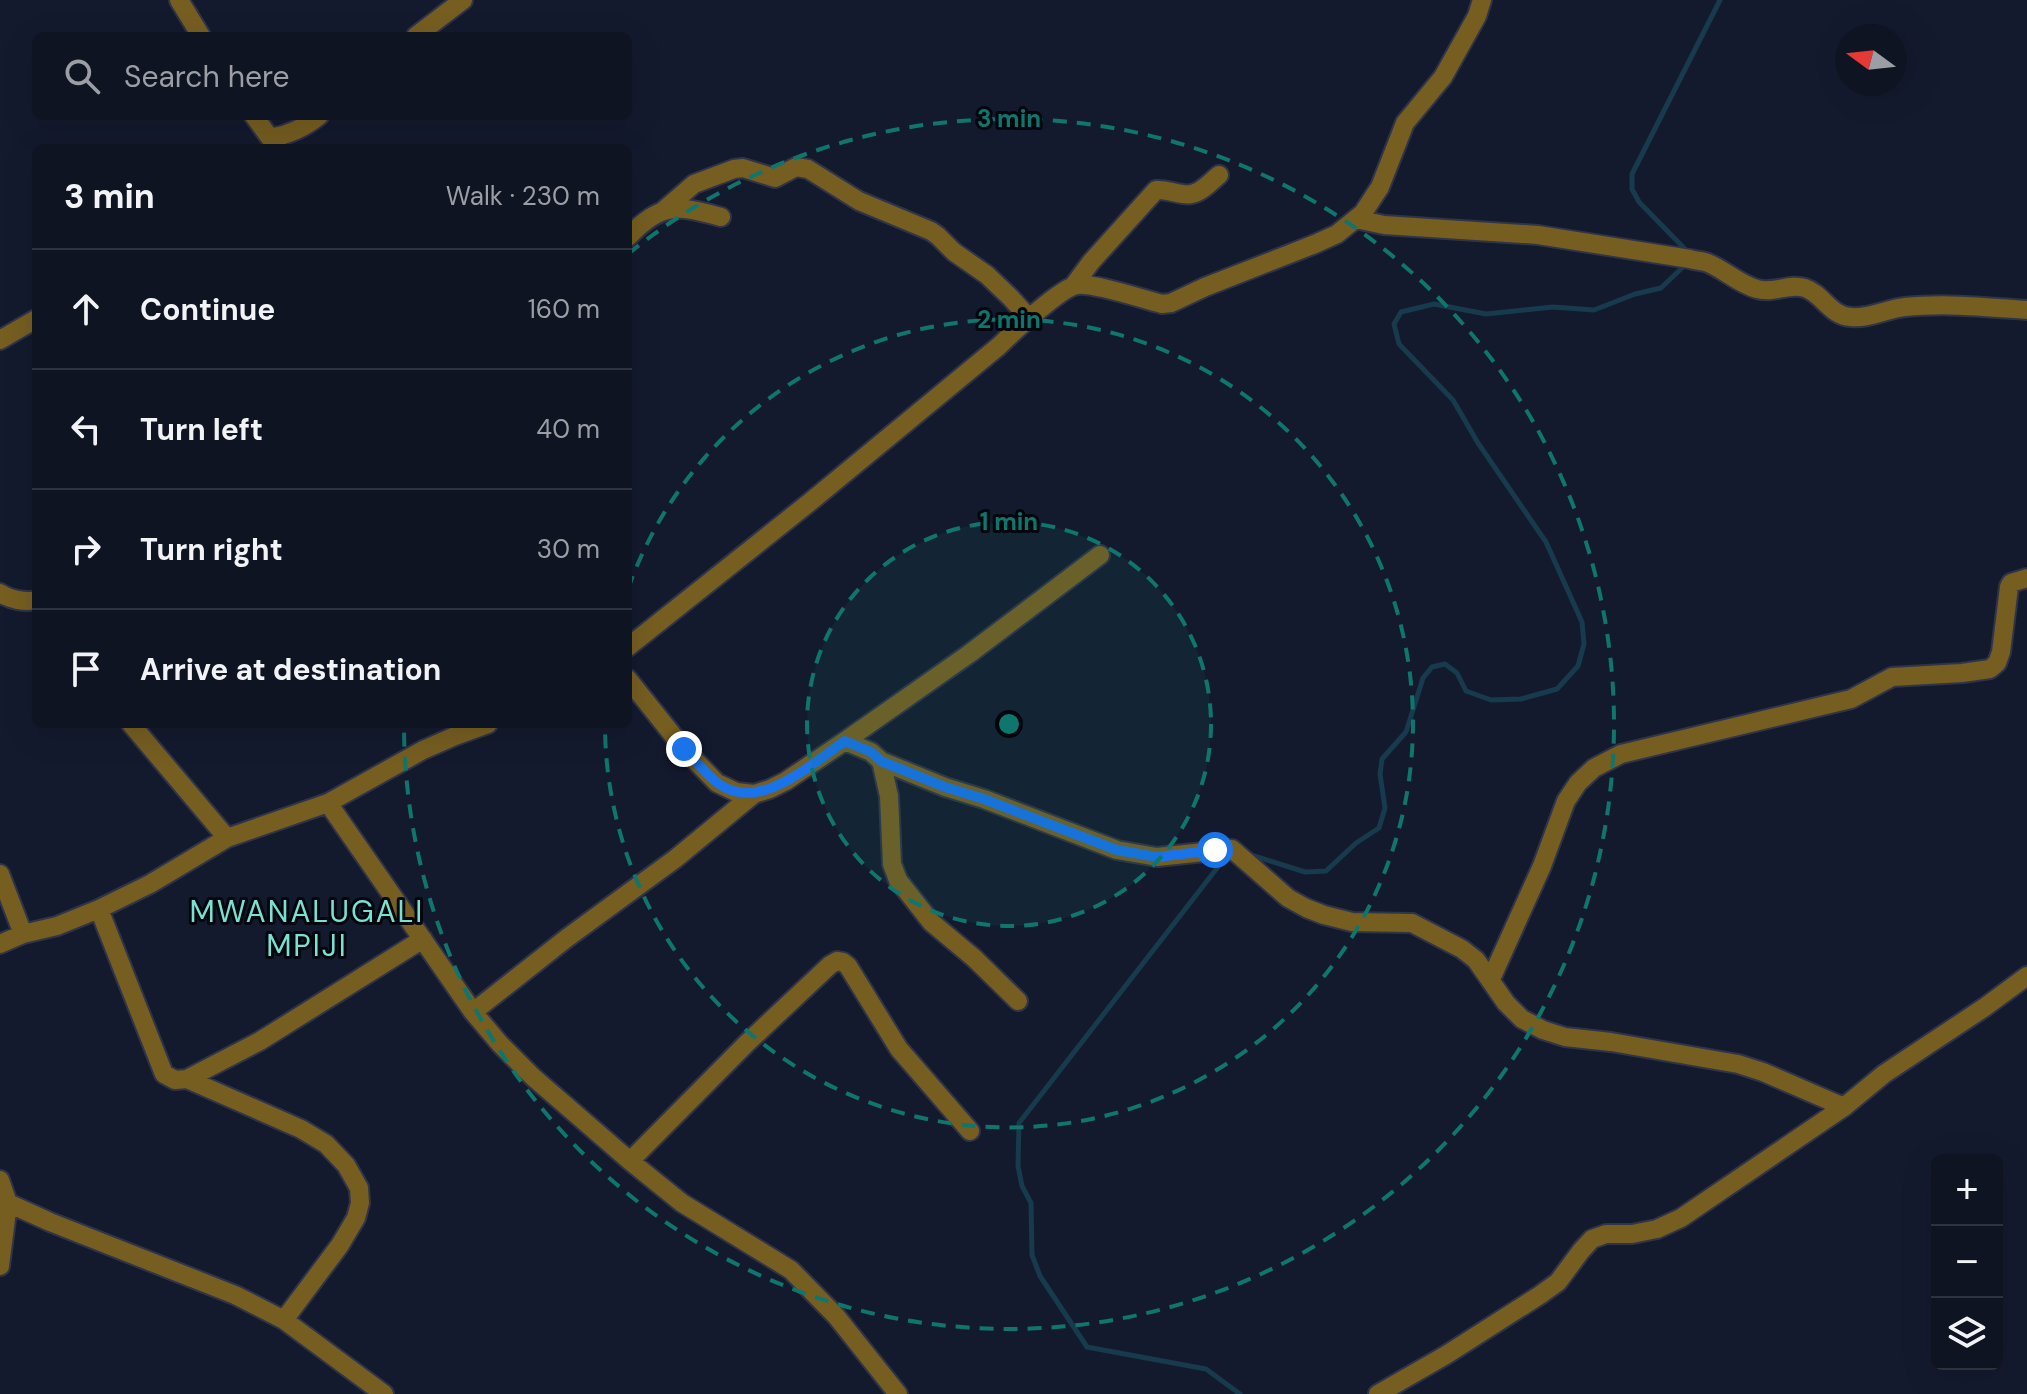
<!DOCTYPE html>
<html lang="en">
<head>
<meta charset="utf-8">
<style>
	body { margin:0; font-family:"DM Sans",sans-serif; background:#1d212f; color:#f1f3f6 }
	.controls { position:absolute; right:24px; bottom:24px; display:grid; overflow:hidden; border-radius:12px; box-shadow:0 8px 32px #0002 }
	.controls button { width:72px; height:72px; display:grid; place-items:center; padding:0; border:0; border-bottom:2px solid #2f3340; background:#0f1422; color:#f1f3f6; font:40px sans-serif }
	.compass { position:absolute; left:1835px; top:24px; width:72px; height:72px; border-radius:50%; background:#0f1422; box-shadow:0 8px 32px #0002; rotate:285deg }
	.stop { position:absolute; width:24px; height:24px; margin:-18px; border:6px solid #1a73e8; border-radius:50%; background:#fff }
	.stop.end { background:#1a73e8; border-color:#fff; box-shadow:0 2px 8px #0008 }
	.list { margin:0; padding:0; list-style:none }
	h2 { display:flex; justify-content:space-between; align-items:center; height:104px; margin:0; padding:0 32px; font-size:34px }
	h2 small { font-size:26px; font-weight:400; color:#9b9ea5 }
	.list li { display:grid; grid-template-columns:52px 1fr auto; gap:24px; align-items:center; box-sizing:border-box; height:120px; padding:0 32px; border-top:2px solid #2f3340 }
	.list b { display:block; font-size:30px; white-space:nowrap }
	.list em { font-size:26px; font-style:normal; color:#9b9ea5 }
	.icon { flex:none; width:44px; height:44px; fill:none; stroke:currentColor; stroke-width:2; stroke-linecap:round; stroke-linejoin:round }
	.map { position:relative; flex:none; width:2027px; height:1394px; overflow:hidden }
	.search { position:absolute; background:#0f1422; box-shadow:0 8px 32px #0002; left:32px; top:32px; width:600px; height:88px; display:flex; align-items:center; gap:20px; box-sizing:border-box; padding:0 28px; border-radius:12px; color:#9b9ea5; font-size:30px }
	.panel { position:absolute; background:#0f1422; box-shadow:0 8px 32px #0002; left:32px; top:144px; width:600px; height:584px; border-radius:12px }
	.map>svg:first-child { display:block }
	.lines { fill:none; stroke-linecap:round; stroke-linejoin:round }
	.stream { stroke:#173a4c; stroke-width:5 }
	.minor-casing { stroke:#2f3448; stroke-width:22 }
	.minor { stroke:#765e21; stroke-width:18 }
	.route { stroke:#1a73e8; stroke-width:10 }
	.ring { fill:none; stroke:#0f766e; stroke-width:4; stroke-dasharray:14 10 }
	.labels { text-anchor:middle; stroke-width:6; stroke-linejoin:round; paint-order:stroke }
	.quarter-label { font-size:30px; letter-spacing:2px; fill:#79e1d1; stroke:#04060d }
	.centre { fill:#0f766e; stroke:#04060d; stroke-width:4 }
	.ring-label { font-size:24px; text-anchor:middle; font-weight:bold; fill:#0f766e; stroke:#04060d; stroke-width:6; stroke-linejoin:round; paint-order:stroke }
</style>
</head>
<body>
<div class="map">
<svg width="2027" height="1394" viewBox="0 0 2027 1394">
	<rect width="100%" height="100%" fill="#141a2e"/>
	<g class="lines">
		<!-- stream -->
		<path class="stream" d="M 1688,255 L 1684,248 L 1639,202 L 1632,189 L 1632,174 L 1720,0
			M 1228,854 L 1019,1123 L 1018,1166 L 1022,1186 L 1031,1203 L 1032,1255 L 1040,1276 L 1087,1347 L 1206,1369 L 1240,1394
			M 1251,855 L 1305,872 L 1326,871 L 1356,843 L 1379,828 L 1385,808 L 1380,774 L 1382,759 L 1406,732 L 1423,678 L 1432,667 L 1445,664 L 1457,673 L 1466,691 L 1491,700 L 1521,699 L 1557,689 L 1578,666 L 1584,644 L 1582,622 L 1546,542 L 1478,443 L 1453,400 L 1399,344 L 1394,324 L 1401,312 L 1434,304 L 1486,314 L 1553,307 L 1594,310 L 1635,294 L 1661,288 L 1687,263"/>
		<!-- minor casing -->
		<g class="minor-casing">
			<path id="minor" d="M 179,0 L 201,36
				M 416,36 L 463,0
				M 254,116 L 270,138 C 289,135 304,128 319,116
				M 664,210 L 694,184 L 734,169 L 743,168 L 775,178 L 796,167 L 808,169 L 859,201 L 931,231 L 938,236 L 954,252 L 987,275 L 1011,298 L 1029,318
				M 1356,219 L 1384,225 L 1538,235 L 1690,259 C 1696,261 1703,261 1708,263 C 1725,270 1739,284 1757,289 C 1773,294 1789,283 1805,288 C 1823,294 1830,316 1851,317 C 1869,319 1886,309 1905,307 C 1945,303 1987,307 2027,310
				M 628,237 C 662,202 677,205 721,217
				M 1074,285 L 1091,262 L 1156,190 C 1166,189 1173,193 1183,194 C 1198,197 1208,184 1219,175
				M 0,340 L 36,319
				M 0,593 C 8,599 26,603 36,600
				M 628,647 L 810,502 L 999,346 C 1012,333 1062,287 1077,285 C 1095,283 1142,299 1162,304 L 1171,303 L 1205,287 L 1315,244 L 1337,234 L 1363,213 L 1380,187 L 1405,123 L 1443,77 L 1477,16 L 1482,0
				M 628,679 L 684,749 L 717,783 L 736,792 L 754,794 L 770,789 L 786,781 L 845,741 L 969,654 L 1100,555
				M 131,724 L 227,838
				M 845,741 L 871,752 L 881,761 L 889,796 L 892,864 L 898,880 L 931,922 L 974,958 L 1018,1001
				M 881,761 L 945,787 L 984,799 L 1117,850 L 1157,857 L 1232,849 L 1288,898 L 1306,908 L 1324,915 L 1352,922 L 1412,923 L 1462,949 L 1476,960 L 1506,1003 L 1522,1019 L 1543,1030 L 1565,1037 L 1611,1042 L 1738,1064 L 1763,1072 L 1844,1107
				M 328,803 L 473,1012 L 500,1044 L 533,1077 L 630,1161 L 682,1203 L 791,1270 L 836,1316 L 898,1394
				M 0,874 L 23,934
				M 99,909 L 164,1074 L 175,1080 L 187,1079 L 260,1041 L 423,939
				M 0,944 L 23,934 L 57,926 L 99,909 L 150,884 L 227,838 L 328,803 L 423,750 L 455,736 L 488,724
				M 1491,979 L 1542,866 L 1566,801 L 1578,783 L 1594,768 L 1621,754 L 1851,699 L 1892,677 L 1962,673 L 1990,669 L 1997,663 L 2001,652 L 2009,587 L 2011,583 L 2027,578
				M 473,1012 L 567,938 L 675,859 L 754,794
				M 187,1079 L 301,1129 L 326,1144 L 346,1165 L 359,1188 L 360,1203 L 356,1218 L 340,1245 L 284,1320
				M 630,1161 L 747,1043 L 830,965 L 837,961 L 843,962 L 848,966 L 899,1049 L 970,1131
				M 0,1180 L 8,1203 L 0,1266
				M 8,1203 L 50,1222 L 235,1295 L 284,1320 L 384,1394
				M 1378,1394 L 1446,1355 L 1540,1295 L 1558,1282 L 1581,1251 L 1592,1239 L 1606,1234 L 1632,1234 L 1657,1229 L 1681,1218 L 1844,1107 L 1884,1074 L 1985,1007 L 2027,976"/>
		</g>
		<!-- minor -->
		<use href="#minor" class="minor"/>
	</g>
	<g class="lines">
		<!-- route -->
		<path class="route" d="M 684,749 C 695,760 706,775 719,784 C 760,813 812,763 845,741 L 871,752 L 881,761 L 945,787 L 984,799 L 1117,850 L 1157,857 L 1215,850"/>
	</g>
	<!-- distance rings -->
	<circle cx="1009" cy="724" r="202" fill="#0f766e" fill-opacity=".12"/>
	<g class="ring">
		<circle cx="1009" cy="724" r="202"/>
		<path d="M628 589A404 404 0 1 1 605 728"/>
		<path d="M628 254A605 605 0 1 1 404 724"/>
	</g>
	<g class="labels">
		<!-- quarter labels -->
		<g class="quarter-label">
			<text x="307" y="922">MWANALUGALI<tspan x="307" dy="34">MPIJI</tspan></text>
		</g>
	</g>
	<circle cx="1009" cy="724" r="12" class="centre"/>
	<g class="ring-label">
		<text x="1009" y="127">3 min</text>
		<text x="1009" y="328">2 min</text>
		<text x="1009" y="530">1 min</text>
	</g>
</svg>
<div class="controls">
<button>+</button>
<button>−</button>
<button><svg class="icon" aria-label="layers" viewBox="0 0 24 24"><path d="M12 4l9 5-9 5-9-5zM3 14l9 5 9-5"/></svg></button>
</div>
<svg class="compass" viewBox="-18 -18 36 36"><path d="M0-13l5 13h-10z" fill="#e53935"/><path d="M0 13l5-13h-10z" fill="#9b9ea5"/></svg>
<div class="stop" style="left:1215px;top:850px"></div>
<div class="stop end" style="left:684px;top:749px"></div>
<div class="search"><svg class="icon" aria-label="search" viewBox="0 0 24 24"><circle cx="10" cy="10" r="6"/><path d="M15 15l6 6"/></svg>Search here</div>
<section class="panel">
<h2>3 min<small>Walk · 230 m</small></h2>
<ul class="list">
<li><svg class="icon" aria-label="ahead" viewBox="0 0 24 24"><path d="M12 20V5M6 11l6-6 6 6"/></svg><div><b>Continue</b></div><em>160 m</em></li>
<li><svg class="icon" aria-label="left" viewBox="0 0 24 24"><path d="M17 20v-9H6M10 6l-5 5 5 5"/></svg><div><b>Turn left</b></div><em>40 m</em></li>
<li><svg class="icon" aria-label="right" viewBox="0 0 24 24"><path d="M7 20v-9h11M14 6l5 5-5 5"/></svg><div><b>Turn right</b></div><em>30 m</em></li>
<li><svg class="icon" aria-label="arrive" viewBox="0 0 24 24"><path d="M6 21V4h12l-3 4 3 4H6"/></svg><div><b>Arrive at destination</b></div></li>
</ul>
</section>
</div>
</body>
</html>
